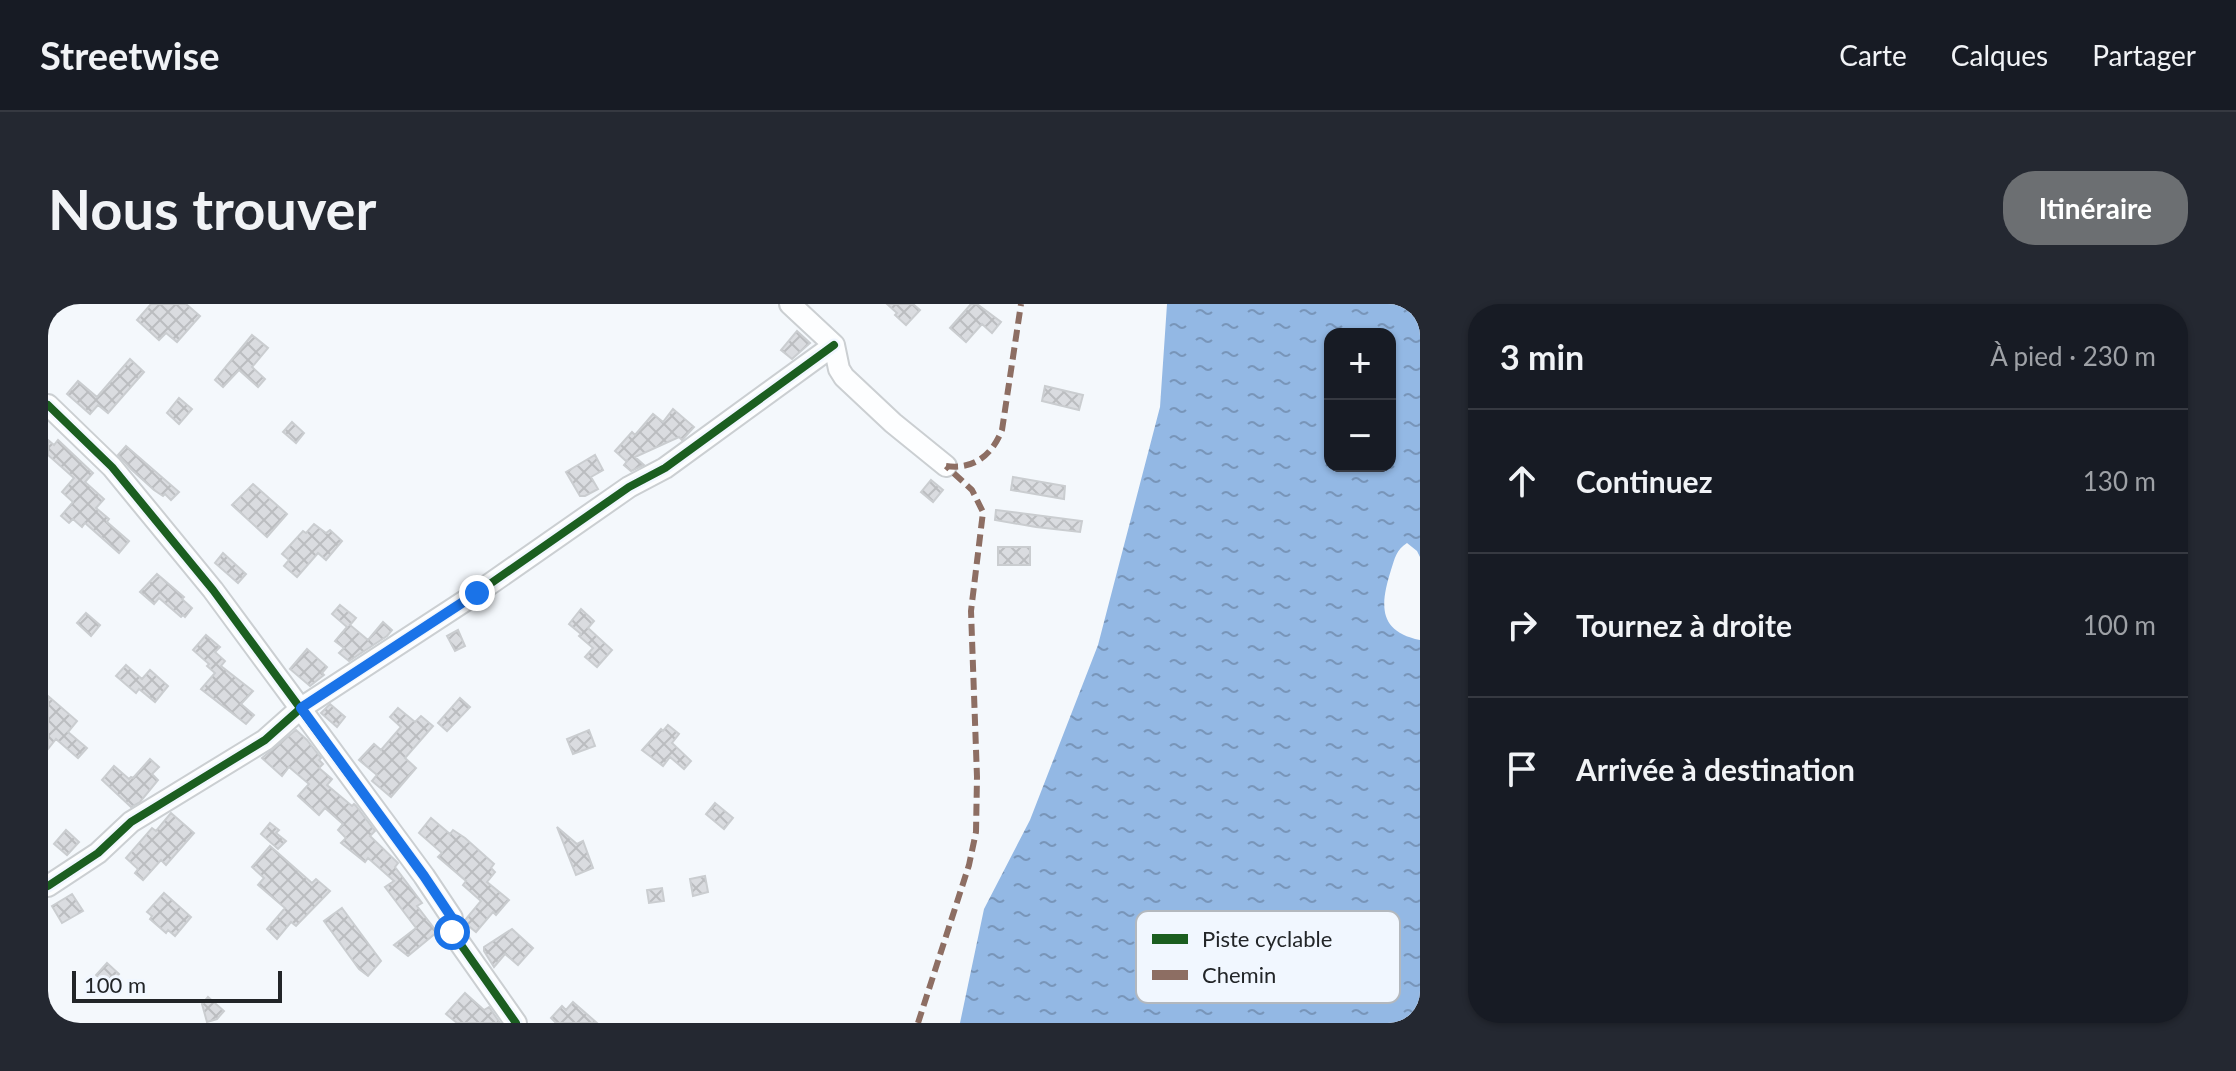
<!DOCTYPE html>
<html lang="fr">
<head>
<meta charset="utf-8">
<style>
	body { margin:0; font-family:Lato,sans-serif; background:#242831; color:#f1f3f6 }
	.controls { position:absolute; right:24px; top:24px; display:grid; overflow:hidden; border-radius:16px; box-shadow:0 2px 6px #0004 }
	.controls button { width:72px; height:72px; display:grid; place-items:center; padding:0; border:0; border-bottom:2px solid #363941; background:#171b24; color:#f1f3f6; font:40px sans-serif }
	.scale { position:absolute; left:24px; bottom:20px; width:210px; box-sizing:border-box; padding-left:8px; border:4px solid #222528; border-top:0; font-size:22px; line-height:28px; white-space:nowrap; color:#222528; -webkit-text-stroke:6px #f1f7ff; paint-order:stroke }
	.stop { position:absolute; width:24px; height:24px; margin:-18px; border:6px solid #1a73e8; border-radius:50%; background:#fff }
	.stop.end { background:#1a73e8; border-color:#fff; box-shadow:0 2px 8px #0008 }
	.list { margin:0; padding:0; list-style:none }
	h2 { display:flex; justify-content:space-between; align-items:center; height:104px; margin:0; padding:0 32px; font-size:34px }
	h2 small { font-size:26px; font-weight:400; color:#9ea1a6 }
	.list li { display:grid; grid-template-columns:52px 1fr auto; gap:24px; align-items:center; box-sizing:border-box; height:144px; padding:0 32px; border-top:2px solid #363941 }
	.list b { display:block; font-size:30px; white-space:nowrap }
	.list em { font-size:26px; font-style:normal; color:#9ea1a6 }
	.icon { flex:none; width:44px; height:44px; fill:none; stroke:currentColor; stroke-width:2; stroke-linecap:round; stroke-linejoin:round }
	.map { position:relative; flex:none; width:1372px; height:719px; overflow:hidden; border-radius:32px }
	header { display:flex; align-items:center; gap:48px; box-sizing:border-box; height:112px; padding:0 40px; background:#171b24; border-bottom:2px solid #363941 }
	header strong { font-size:38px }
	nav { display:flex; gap:44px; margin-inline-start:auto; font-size:28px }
	.intro { display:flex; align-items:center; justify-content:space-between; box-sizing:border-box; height:192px; padding:0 48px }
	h1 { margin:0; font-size:56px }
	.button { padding:20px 36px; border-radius:32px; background:#6c6f72; color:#fff; font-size:28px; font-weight:700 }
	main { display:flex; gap:48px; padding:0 48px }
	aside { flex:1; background:#171b24; border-radius:32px; box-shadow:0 2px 6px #0004 }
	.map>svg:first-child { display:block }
	.water { fill:url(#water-ripples); fill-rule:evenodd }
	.building { fill:url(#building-cross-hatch); stroke:#cacdd0; stroke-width:2 }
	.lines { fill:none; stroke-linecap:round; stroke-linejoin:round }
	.minor-casing { stroke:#cbcfd2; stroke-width:24 }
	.minor { stroke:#fdfeff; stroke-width:20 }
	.quiet { stroke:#8d6e63; stroke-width:6; stroke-dasharray:12 6; stroke-linecap:butt }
	.cycleway-casing { stroke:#f1f7ff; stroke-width:13 }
	.cycleway { stroke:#1b5e20; stroke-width:8 }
	.route { stroke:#1a73e8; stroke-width:10 }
	.key { fill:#f1f7ff; stroke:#b3b8be; stroke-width:2 }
	.key-label { font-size:22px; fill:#222528 }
</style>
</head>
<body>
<header>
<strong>Streetwise</strong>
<nav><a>Carte</a><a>Calques</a><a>Partager</a></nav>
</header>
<div class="intro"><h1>Nous trouver</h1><a class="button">Itinéraire</a></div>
<main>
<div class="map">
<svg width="1372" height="719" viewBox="0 0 1372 719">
	<defs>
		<pattern id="water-ripples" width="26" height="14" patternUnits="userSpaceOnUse" patternTransform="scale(2)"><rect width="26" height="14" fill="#93b8e4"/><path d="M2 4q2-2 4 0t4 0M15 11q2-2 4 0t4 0" fill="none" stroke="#7895b9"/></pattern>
		<pattern id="building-cross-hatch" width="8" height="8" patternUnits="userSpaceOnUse" patternTransform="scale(2)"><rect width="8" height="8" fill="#dadce0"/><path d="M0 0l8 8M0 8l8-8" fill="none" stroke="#bbbdc0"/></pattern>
	</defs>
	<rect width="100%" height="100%" fill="#f4f8fc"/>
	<!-- water -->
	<path class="water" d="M 1119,0 L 1372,0 L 1372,253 L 1369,247 L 1359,239 C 1348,246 1347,254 1343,266 C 1332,301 1330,327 1372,336 L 1372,719 L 912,719 L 936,605 L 982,516 L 1050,341 L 1112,103 ZM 1282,30 L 1342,30 L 1342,162 L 1282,162 Z"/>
	<!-- building -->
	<path class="building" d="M 103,0 L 138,0 L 152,12 L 129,38 L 118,29 L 111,36 L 89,16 Z
		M 839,0 L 865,0 L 872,6 L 858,21 L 847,11 L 849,9 Z
		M 923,0 L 929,0 L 953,18 L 944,29 L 934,20 L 918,38 L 902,24 Z
		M 749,27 L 762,39 L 744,55 L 733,46 Z
		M 204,31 L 220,44 L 204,63 L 217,75 L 210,83 L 191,66 L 175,83 L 167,76 Z
		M 82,55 L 96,68 L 60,109 L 50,101 L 42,110 L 19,90 L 30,77 L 49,93 Z
		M 997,82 L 1035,91 L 1031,106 L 994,97 Z
		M 131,94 L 144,105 L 131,120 L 119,109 Z
		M 625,105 L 646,123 L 634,136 L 631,133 L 587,153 L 596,161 L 583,167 L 576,161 L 580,156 L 578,157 L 567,147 L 584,128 L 587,131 L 605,110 L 615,118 Z
		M 244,118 L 256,129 L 248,139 L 235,128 Z
		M 0,136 L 6,141 L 10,136 L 45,169 L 37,178 L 56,195 L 48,204 L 61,215 L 59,218 L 81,237 L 71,249 L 37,219 L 34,223 L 25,215 L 21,219 L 13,212 L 25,198 L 14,188 L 26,174 L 0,151 Z
		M 78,142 L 131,188 L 123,196 L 117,190 L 115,192 L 106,186 L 84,166 L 70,151 Z
		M 547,151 L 555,166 L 543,173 L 550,185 L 537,192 L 532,192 L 518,168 Z
		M 965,173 L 1017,182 L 1016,195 L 963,186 Z
		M 883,176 L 895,186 L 885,198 L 873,188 Z
		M 205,180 L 239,210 L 219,233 L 184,201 Z
		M 948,206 L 1034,217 L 1032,228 L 988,223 L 947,216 Z
		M 266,220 L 278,229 L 282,226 L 294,237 L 278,256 L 270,249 L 249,273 L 236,262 L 241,256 L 234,250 L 255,227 L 258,229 Z
		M 950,243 L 982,243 L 982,261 L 950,261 Z
		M 175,249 L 198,270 L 190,279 L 167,259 Z
		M 109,270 L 136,293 L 134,295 L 144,304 L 137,313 L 135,311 L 133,313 L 111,294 L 106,300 L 92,288 Z
		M 292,301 L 308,314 L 302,321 L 320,336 L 335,318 L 344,326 L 339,332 L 301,357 L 291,349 L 296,344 L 287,337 L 299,323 L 284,310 Z
		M 533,305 L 546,317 L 540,324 L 564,346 L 549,363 L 537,353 L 545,344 L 531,332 L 533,330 L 521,320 Z
		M 38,309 L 52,321 L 43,332 L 29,319 Z
		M 410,326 L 417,342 L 407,347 L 399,332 Z
		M 158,331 L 172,343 L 167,348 L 177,357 L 173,362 L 205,387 L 193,400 L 206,411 L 198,420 L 153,385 L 167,369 L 159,362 L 161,360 L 145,346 Z
		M 259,345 L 279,363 L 274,369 L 276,371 L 262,382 L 242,365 Z
		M 78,361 L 94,375 L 102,366 L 120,382 L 107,398 L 91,385 L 88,389 L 68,372 Z
		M 0,392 L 29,417 L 20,428 L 39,444 L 30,454 L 8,435 L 0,445 Z
		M 412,394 L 422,403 L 399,427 L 390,419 Z
		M 282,400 L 297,413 L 289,423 L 273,409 Z
		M 350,404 L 367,418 L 373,412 L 385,422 L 357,454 L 368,464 L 343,493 L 324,477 L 329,471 L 311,456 L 326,440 L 333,446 L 353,423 L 342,413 Z
		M 620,421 L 631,430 L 624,439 L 643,457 L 636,465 L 622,453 L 615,462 L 594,446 L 613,425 L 615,427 Z
		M 248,426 L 259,436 L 273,454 L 271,456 L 275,460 L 271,464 L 284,475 L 279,481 L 304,502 L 306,500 L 308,502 L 327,527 L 322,532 L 350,559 L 347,563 L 374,599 L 369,602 L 389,628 L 360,652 L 346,641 L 368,624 L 337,583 L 346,577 L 320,554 L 317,558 L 293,539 L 298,534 L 290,526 L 295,520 L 277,504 L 271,511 L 250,492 L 261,480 L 241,463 L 234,472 L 214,454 Z
		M 541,426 L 547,442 L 525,450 L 519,435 Z
		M 102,455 L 111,463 L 104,470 L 110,476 L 92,498 L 83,503 L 54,476 L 66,462 L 81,475 L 83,473 L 85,474 Z
		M 667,499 L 685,514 L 676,525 L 658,510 Z
		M 123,509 L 146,529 L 118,561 L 113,556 L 95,576 L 87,569 L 90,565 L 78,554 L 104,524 L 108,527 Z
		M 383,514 L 402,530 L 405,526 L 417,534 L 446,560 L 443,564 L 447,568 L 439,578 L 461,596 L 448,611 L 445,608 L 428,628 L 417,619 L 417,616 L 433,597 L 415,581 L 418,577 L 390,553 L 394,549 L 371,529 Z
		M 222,519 L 231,526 L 228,529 L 238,537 L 230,545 L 213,530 Z
		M 509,523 L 529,540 L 535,537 L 545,564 L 528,571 Z
		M 18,526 L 31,538 L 19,551 L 6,540 Z
		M 222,542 L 264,579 L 268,575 L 282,587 L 248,622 L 243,618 L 229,635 L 219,625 L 237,604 L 210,581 L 216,574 L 204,563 Z
		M 657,572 L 660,588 L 645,592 L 642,575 Z
		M 614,584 L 616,597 L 601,599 L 599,586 Z
		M 116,589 L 143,613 L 127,632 L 120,626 L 118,629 L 102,615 L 104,612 L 99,608 Z
		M 24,590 L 35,607 L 14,619 L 4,602 Z
		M 294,604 L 333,657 L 320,672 L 311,665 L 276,617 Z
		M 464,625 L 485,644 L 470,661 L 457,650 L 446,663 L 436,647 L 436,643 Z
		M 59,659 L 71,670 L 61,681 L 48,671 Z
		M 417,689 L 436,706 L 441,703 L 452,719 L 409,719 L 398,710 Z
		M 160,693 L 176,707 L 169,715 L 159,718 L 154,700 Z
		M 525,698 L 549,719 L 508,719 L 503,714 L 514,702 L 518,706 Z"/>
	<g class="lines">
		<!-- minor casing -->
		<g class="minor-casing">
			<path id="minor" d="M 742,0 L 786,41 L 791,65 L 796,73 L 845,119 L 898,162
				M 0,101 L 64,163 L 165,286 L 376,572 L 404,614 L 404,628 L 468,719
				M 0,582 L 50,549 L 83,518 L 217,436 L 253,404 L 429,289 L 581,183 L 617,164 L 786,41"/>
		</g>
		<!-- minor -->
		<use href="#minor" class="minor"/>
		<!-- quiet -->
		<path class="quiet" d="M 898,162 C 926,166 944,151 954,126 L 973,0
			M 870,719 L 921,561 L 928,528 L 929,473 L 923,307 L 935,208 L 924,186 L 898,162"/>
		<!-- cycleway casing -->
		<g class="cycleway-casing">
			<path id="cycleway" d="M 0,101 L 64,163 L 165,286 L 376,572 L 404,614 L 404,628 L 468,719
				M 0,582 L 50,549 L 83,518 L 217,436 L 253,404 L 429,289 L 581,183 L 617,164 L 786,41"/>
		</g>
		<!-- cycleway -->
		<use href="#cycleway" class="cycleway"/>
	</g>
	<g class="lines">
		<!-- route -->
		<path class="route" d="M 404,628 L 404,614 L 376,572 L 253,404 L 429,289"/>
	</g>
	<!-- legend -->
	<rect x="1088" y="607" width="264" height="92" rx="12" class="key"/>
	<rect x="1104" y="630" width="36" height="10" fill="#1b5e20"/>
	<rect x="1104" y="666" width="36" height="10" fill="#8d6e63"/>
	<g class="key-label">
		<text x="1154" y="643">Piste cyclable</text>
		<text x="1154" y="679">Chemin</text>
	</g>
</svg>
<div class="controls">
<button>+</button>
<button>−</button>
</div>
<div class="scale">100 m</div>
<div class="stop" style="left:404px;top:628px"></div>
<div class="stop end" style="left:429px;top:289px"></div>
</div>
<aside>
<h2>3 min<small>À pied · 230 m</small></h2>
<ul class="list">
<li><svg class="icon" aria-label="ahead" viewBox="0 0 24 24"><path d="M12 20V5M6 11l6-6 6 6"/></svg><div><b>Continuez</b></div><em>130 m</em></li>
<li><svg class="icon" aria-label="right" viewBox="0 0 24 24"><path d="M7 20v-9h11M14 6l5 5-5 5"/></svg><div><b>Tournez à droite</b></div><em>100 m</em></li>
<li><svg class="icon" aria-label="arrive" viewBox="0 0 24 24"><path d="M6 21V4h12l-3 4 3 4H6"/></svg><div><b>Arrivée à destination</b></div></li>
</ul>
</aside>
</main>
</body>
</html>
